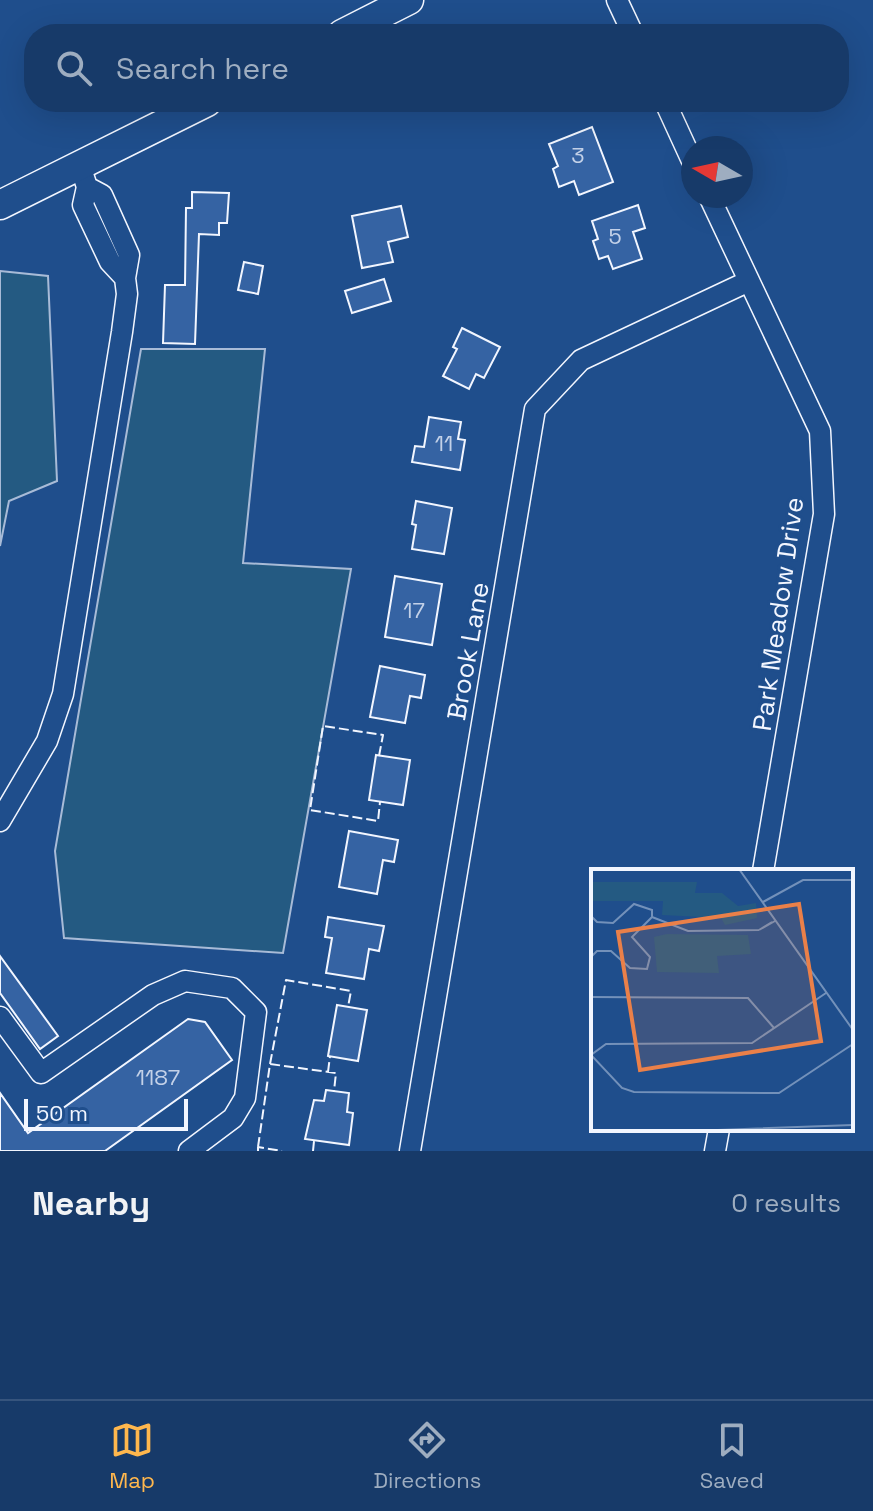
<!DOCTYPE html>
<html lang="en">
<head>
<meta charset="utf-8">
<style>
	body { margin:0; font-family:"Space Grotesk",sans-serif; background:#20416f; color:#f1f3f6 }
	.compass { position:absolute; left:681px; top:136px; width:72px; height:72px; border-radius:50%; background:#173a69; box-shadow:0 8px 32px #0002; rotate:279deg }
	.scale { position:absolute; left:24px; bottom:20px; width:164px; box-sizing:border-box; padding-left:8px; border:4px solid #f2f6ff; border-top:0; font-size:22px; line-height:28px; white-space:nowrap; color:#f2f6ff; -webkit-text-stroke:6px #1f4e8c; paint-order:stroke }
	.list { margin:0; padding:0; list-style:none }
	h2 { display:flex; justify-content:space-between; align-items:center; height:104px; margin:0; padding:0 32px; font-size:34px }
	h2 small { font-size:26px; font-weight:400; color:#9eadc0 }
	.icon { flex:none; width:44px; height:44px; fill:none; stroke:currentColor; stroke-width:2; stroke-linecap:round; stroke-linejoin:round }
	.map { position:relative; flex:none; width:873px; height:1151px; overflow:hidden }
	.search { position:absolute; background:#173a69; box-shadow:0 8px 32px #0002; left:24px; right:24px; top:24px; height:88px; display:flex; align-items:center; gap:20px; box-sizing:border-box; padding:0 28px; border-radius:32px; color:#9eadc0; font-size:30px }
	.sheet { height:248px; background:#173a69 }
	nav { display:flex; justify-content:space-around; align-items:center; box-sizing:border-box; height:112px; border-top:2px solid #36547d; background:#173a69; font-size:22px; color:#9eadc0 }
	nav a { display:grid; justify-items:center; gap:4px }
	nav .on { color:#ffb74d }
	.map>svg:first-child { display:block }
	.green { fill:#245a82; stroke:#a8bbd7; stroke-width:2 }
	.building { fill:#3563a3; stroke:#f2f6ff; stroke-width:2 }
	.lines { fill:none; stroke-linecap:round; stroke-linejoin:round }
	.minor-casing { stroke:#f2f6ff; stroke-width:23 }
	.secondary-casing { stroke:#f2f6ff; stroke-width:31 }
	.minor { stroke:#1f4e8c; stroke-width:20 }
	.secondary { stroke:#1f4e8c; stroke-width:28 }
	.fence { stroke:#f2f6ff; stroke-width:2; stroke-dasharray:10 4; stroke-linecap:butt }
	.labels { text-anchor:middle; stroke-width:6; stroke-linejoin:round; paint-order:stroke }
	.number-label { font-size:22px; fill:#c3d1e8 }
	.street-label { font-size:26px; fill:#f2f6ff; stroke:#1f4e8c }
	.inset-road { fill:none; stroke:#7391ba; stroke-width:2 }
	.view { fill:#ea8049; fill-opacity:0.15; stroke:#ea8049; stroke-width:4 }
	.inset-edge { fill:none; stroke:#f2f6ff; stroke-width:4 }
</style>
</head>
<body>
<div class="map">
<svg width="873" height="1151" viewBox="0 0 873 1151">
	<rect width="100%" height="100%" fill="#1f4e8c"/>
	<!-- green -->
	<path class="green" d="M 0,271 L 48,276 L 57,481 L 9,501 L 0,546 Z
		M 141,349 L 265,349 L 243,563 L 351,569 L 283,953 L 64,938 L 55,851 Z"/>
	<!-- building -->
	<path class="building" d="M 592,127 L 613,182 L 579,195 L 574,181 L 559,187 L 553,169 L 558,166 L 549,144 Z
		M 192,192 L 229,193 L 227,223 L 219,223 L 219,235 L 199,234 L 195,344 L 163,343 L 165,285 L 185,285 L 186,208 L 192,208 Z
		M 638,205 L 645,228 L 633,232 L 642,259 L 613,269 L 608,256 L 599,259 L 593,241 L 598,239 L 592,221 Z
		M 401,206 L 408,237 L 388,242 L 393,262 L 362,268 L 352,216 Z
		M 244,262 L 263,266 L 258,294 L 238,290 Z
		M 384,279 L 391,301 L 352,313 L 345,291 Z
		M 462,328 L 500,347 L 484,378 L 476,374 L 469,389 L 443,376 L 457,349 L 453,347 Z
		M 429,417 L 461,422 L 458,439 L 465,440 L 460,470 L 412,462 L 415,446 L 424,447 Z
		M 416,501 L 452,508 L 444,554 L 412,549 L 416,525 L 412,524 Z
		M 395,576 L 442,584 L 432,645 L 385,637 Z
		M 380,666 L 425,675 L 421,698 L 410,696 L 405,723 L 370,717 Z
		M 376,755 L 410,760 L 403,805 L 369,800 Z
		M 349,831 L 398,840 L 394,862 L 383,860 L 377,894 L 339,887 Z
		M 328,917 L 384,926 L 379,951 L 369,949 L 364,979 L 326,973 L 332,938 L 325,937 Z
		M 0,956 L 58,1036 L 40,1049 L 0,993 Z
		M 337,1005 L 367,1010 L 358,1061 L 328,1056 Z
		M 188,1019 L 205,1022 L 232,1060 L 105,1151 L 0,1151 L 0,1093 L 28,1133 Z
		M 326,1090 L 349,1093 L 347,1112 L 353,1113 L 349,1145 L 305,1139 L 314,1100 L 324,1101 Z"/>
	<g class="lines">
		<!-- minor casing -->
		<g class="minor-casing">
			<path id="minor" d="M 617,0 L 633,34
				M 665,102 L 693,163
				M 80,165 L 87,187 L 83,205 L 110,262 L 125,278 L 129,255 L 102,195 L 87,187
				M 709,196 L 820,431 L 824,514 L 763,871
				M 0,821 L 47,741 L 63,694 L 122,332 L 127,294 L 125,278
				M 0,1017 L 41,1073 L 153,995 L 185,981 L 232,988 L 256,1012 L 245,1098 L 233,1118 L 189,1151
				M 410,1151 L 535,409 L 581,360 L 749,281
				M 715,1151 L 719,1129"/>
		</g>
		<!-- secondary casing -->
		<g class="secondary-casing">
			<path id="secondary" d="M 342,34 L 409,0
				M 0,205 L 207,102"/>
		</g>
		<!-- minor -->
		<use href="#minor" class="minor"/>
		<!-- secondary -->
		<use href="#secondary" class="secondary"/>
		<!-- fence -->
		<path class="fence" d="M 379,756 L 383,735 L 323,726 L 310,810 L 378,821 L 380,802
			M 270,1064 L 286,980 L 351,991 L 348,1007
			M 328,1072 L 330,1056
			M 258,1147 L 270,1064 L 336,1073 L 334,1091
			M 258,1151 L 258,1147 L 282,1151
			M 313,1151 L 314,1141"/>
	</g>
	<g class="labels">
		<!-- number labels -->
		<g class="number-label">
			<text x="578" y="163">3</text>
			<text x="615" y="244">5</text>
			<text x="444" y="451">11</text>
			<text x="414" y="618">17</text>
			<text x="158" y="1085">1187</text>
		</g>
		<!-- street labels -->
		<g class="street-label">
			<text transform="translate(778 614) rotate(-82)" y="9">Park Meadow Drive</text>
			<text transform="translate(468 651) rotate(-80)" y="9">Brook Lane</text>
		</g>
	</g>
	<!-- overview -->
	<g transform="translate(591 869)">
		<rect width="262" height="262" fill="#1f4e8c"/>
		<path d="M 0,13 L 106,13 L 104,24 L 131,24 L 147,37 L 165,34 L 166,49 L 134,56 L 130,49 L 71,46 L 72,32 L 0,32 ZM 76,65 L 157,66 L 160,85 L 126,87 L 128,104 L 66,103 L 63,68 Z" fill="#245a82"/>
		<path class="inset-road" d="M 148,0 L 262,161M 172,33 L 212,11 L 261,11M 0,47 L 6,53 L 22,54 L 43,35 L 61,41 L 61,48 L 41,68 L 59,88 L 56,100 L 39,99 L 20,82 L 6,82 L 0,88M 61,48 L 97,62 L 168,61M 181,53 L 168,61 L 184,52M 235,124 L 161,174 L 15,175 L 0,186 L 31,219 L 43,223 L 188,224 L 262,175M 0,128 L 157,129 L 183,159M 100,262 L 262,256"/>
		<path class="view" d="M 208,35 L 230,172 L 49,201 L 27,63 Z"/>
		<rect width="262" height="262" class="inset-edge"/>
	</g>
</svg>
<svg class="compass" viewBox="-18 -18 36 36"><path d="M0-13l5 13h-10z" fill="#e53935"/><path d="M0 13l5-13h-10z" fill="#9eadc0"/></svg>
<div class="scale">50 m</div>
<div class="search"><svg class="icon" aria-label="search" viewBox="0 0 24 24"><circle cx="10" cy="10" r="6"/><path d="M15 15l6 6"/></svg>Search here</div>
</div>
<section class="sheet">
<h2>Nearby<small>0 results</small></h2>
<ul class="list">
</ul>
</section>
<nav>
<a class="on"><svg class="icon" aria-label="map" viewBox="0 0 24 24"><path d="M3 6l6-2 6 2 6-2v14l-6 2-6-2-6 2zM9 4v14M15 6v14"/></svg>Map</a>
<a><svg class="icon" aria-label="directions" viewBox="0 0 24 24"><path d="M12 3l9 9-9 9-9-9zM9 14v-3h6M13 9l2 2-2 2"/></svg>Directions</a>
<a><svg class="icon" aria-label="saved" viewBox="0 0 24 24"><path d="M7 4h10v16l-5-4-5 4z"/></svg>Saved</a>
</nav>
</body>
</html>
